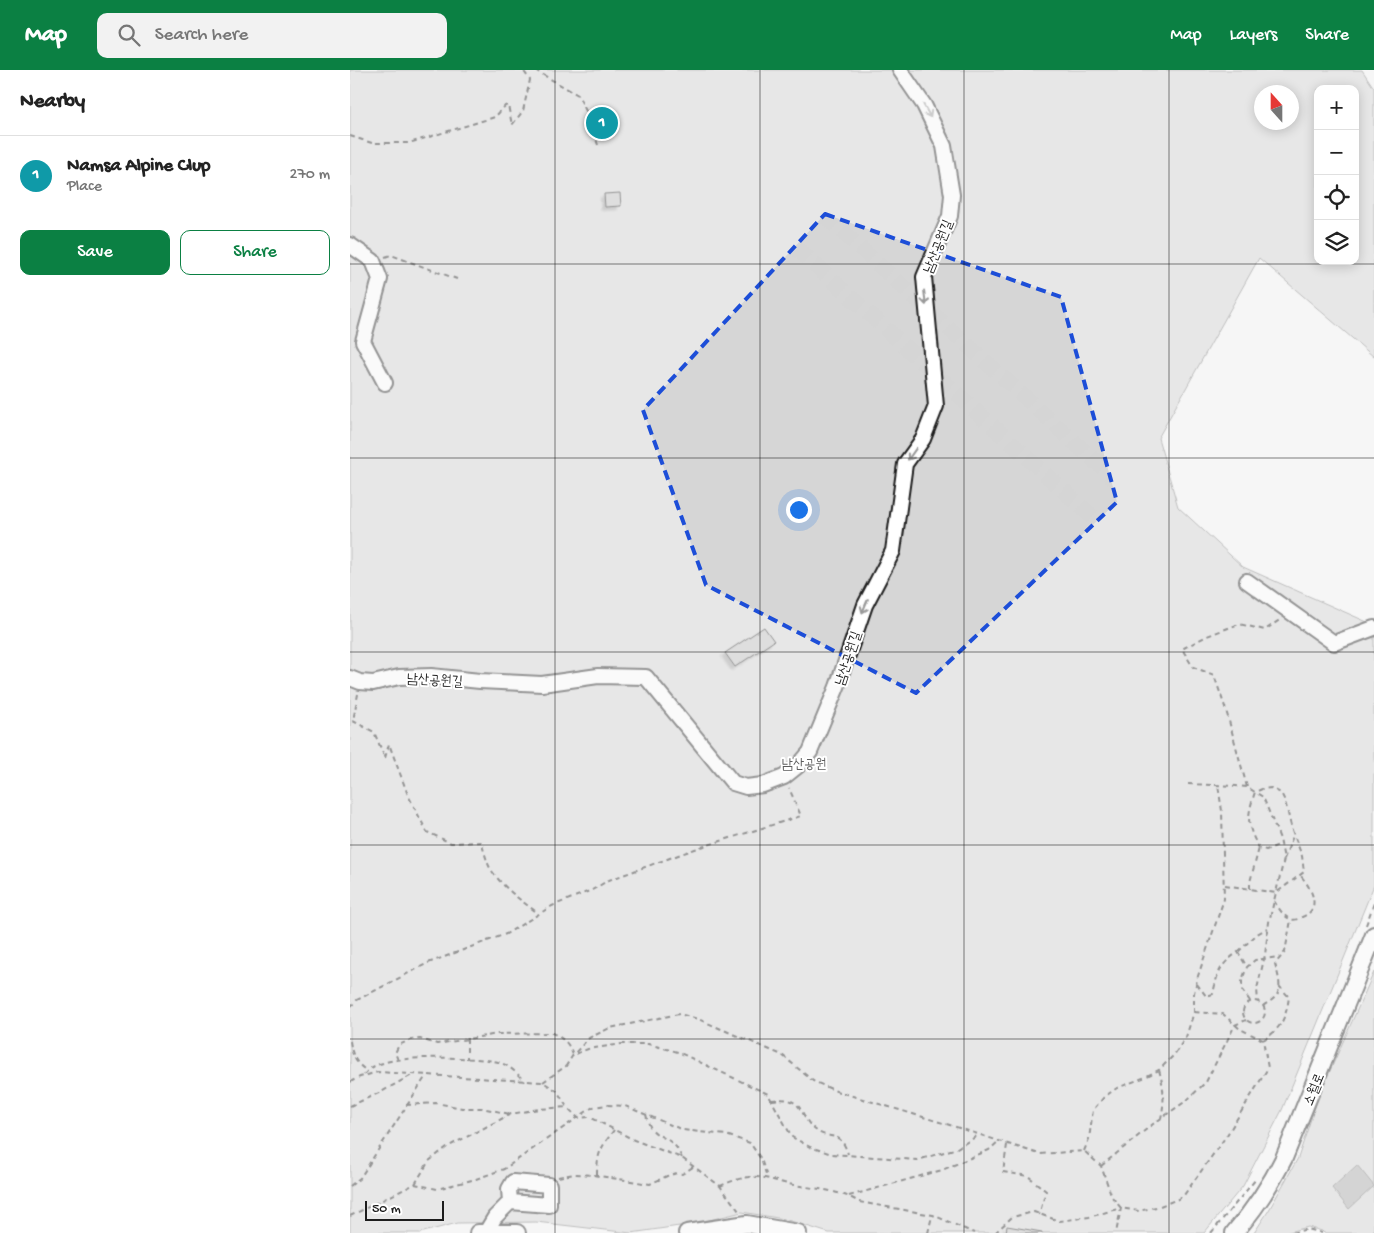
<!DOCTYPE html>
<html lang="en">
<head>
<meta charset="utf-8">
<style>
	body { margin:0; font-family:"Gochi Hand","Poor Story",sans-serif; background:#f2f2f2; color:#222 }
	.controls { position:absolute; right:15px; top:15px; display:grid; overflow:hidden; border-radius:10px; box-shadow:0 2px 12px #0003 }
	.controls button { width:45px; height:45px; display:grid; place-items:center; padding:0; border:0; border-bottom:1px solid #e0e0e0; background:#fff; color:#222; font:25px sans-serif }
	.compass { position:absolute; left:904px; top:15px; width:45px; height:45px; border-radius:50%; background:#fff; box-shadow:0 2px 12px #0003; rotate:339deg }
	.scale { position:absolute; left:15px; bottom:12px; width:79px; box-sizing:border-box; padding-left:5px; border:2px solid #1c1c1c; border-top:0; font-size:14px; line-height:18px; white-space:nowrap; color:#1c1c1c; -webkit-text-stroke:4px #fff; paint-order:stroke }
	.you { position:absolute; left:448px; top:439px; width:18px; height:18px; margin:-12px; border:4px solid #fff; border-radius:50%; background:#1a73e8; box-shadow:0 0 0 8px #1a73e833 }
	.badge { display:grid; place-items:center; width:32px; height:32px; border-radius:50%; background:#0b8043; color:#fff; font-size:16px; font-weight:700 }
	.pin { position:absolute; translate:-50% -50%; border:2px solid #fff; box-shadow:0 1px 5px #0006 }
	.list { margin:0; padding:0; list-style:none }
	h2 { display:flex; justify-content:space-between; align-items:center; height:65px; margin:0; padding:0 20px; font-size:21px }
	h2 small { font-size:16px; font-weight:400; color:#767676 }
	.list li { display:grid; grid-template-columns:32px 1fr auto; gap:15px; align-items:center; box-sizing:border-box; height:80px; padding:0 20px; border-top:1px solid #e0e0e0 }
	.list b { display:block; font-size:19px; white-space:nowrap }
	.list p { margin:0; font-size:16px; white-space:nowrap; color:#767676 }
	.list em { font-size:16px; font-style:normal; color:#767676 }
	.actions { display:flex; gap:10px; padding:15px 20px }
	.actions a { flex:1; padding:11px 0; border:1px solid #0b8043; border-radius:10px; text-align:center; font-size:18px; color:#0b8043 }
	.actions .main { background:#0b8043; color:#fff }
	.icon { flex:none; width:28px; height:28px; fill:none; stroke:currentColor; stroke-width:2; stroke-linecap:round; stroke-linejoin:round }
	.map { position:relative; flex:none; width:1024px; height:1163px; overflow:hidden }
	header { display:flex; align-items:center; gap:30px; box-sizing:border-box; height:70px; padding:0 25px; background:#0b8043; color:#fff }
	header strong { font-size:24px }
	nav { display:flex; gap:28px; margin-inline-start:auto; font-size:18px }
	.search { width:350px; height:45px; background:#f2f2f2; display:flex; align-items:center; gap:12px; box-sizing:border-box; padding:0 18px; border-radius:10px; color:#767676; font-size:19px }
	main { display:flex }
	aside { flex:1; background:#fff }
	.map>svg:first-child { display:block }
	.green { fill:#d6d6d6; stroke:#797979; fill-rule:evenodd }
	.water { fill:#acacac; stroke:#727272 }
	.building { fill:#c0c0c0; stroke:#1c1c1c; filter:url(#shadow) }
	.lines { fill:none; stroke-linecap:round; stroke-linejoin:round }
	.major-tunnel { stroke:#d5d5d5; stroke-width:16; stroke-dasharray:16 8; stroke-linecap:butt }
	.minor-casing { stroke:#1c1c1c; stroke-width:18 }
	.major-casing { stroke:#1c1c1c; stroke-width:20 }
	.path { stroke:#1c1c1c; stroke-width:2; stroke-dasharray:5 4; stroke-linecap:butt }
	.minor { stroke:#fff; stroke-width:14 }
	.major { stroke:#fff; stroke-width:16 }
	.oneway { stroke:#999 }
	.marked { fill:none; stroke:#1d4ed8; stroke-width:4; stroke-dasharray:10 6; stroke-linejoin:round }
	.grid { fill:none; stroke:#1c1c1c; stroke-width:1; stroke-opacity:0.55 }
	.labels { text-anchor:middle; stroke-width:4; stroke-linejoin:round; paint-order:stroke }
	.street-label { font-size:14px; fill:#1c1c1c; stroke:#fff }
	.park-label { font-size:14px; fill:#5d5d5d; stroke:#fff }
</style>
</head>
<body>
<header>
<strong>Map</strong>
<div class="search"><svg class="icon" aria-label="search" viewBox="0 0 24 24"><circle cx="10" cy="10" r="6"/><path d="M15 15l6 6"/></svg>Search here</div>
<nav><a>Map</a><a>Layers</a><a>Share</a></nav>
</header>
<main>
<aside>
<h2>Nearby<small></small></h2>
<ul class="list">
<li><span class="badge" style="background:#0f9aa8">1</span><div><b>Namsa Alpine Clup</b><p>Place</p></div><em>270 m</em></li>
</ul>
<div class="actions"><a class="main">Save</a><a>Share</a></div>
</aside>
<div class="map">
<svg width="1024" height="1163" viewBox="0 0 1024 1163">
	<defs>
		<filter id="shadow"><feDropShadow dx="-3.5" dy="3.5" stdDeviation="1" flood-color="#0004"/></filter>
	</defs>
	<rect width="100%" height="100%" fill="#f6f6f6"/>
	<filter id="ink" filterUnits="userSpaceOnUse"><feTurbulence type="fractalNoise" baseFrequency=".02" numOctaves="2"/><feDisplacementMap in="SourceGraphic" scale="10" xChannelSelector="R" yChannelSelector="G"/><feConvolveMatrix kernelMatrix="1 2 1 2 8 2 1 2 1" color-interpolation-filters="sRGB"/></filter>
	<g filter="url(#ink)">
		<!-- green -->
		<path class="green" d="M 0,0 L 1012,0 L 1024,18 L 1024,287 L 909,188 L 808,368 L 828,437 L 893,497 L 1024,555 L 1024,815 L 932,1040 L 893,1116 L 854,1163 L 479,1163 L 434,1149 L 392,1142 L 343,1154 L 281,1163 L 186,1152 L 107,1153 L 70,1163 L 0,1163 ZM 968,19 L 1005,19 L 1005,191 L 968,191 ZM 912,22 L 942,22 L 942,52 L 912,52 Z
			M 1024,902 L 1024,1163 L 974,1163 L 972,1161 L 958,1157 L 935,1163 L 904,1163 L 919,1140 L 948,1088 L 968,1028 Z"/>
		<!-- water -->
		<path class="water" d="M 1007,1095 L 1024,1116 L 999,1139 L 982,1118 Z"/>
		<!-- building -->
		<path class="building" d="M 253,41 L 261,61 L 251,65 L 243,46 Z
			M 270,123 L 271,136 L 255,137 L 254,124 Z
			M 414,557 L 424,571 L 385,597 L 375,583 Z
			M 657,1156 L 692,1162 L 692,1163 L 656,1163 Z"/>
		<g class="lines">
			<!-- major-tunnel -->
			<path class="major-tunnel" d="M 251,0 L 1024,703
				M 314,0 L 1024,644"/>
			<!-- minor casing -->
			<g class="minor-casing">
				<path id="minor" d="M 0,175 L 23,191 L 30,209 L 13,271 L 35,313
					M 897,511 L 984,573 L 1024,558
					M 0,608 L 10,612 L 23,613 L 49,607 L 81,606 L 130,611 L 192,614 L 248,606 L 296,607 L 383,713 L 396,717 L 413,715 L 434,707 L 449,695 L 460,682 L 487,617 L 515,535 L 543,481 L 555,394 L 573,369 L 586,336 L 574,207 L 600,146 L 602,125 L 594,76 L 574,35 L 550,0
					M 136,1162 L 145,1147 L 160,1132 L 199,1135 L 199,1115 L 163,1112 L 159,1119 L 160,1132"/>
			</g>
			<!-- major casing -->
			<g class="major-casing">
				<path id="major" d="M 128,1163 L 167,1163
					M 337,1163 L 397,1154 L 448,1163
					M 884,1163 C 904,1140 920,1116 934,1088 L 1024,865"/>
			</g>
			<!-- path -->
			<path class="path" d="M 185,0 L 228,25 L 238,45 L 248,75
				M 0,66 L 22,73 L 59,73 L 145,47 L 155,36 L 158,35 L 162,55 L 173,41 L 180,10 L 173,0
				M 35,187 L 41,185 L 107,209
				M 8,624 L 3,651 L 24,662 L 35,688
				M 35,688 L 39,674 L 58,725 L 77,762 L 101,773 L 131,772 C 134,780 136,790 140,798 C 152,817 170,830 188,843
				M 838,714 L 886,716 L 897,717 L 913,727 L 930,769 L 934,789 L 919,852 L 915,885 L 907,919 L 908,932
				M 897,717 L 876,640 L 864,605 L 843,597 L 832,579 L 857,566 L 889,554 L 915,560 L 931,549
				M 934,789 L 943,766
				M 875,815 L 926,823 L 954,802 L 952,786 L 942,760 L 935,731 L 931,723 L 921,718 L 912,719 L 905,722 C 897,746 896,755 909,778 L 916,780 L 931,774
				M 900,819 L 900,812 L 909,778
				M 924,831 C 928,837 933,846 940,849 C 944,851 948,849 952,847 C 973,839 961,817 950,805
				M 1016,855 L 1024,833
				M 888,882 L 907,864 L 918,858
				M 847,914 L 856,926 L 863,924 C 868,901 869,896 888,882 L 897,897
				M 900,931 L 892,920 L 892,910 L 897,897 L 905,890 L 929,887
				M893 942a11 11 0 1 1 22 0a11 11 0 1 1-22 0Z
				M 913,936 C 916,933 920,932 923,929 C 934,921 928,905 925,894 L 935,882 L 941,850
				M 0,937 L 7,930 L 78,893 L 156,864 L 202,836 L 242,820 L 259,810 L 345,779 L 451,746 L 439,718
				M 117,968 L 117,989
				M 913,970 C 931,959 936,948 939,927 L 929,916
				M 0,971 C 2,985 5,993 17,1001
				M 48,990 L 45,983 L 49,975 L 60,970 L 70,969 L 87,974 L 148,964 L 202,963 C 213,968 219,973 223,985 L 238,979 L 272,974 L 298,974 L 328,982 L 418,1024 L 442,1067 L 460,1077 L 482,1084 L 568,1090 L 607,1078 L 627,1066
				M 809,1000 C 814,1017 815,1031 811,1048
				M 14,1005 C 19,998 25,995 33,993 C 51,986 133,986 151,993 C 161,997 168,1004 175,1012
				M 0,1012 L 10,1007 L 28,1002 L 193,1012 L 207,1021 L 217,1037 L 228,1048 L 240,1047 L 284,1070 L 332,1088 L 370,1116 L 389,1141
				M 193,1012 L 216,996 L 223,985 L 239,968 L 260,958 L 329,944 L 348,949 L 432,985 L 463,1011 L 486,1021 L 603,1056 L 689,1084 L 734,1081 L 751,1096 L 762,1127 L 771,1138 L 789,1141 L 810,1136 L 828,1129 L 834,1125 L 877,1065 L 918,998 L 913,970 L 890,959 L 873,944 L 844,942
				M 422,1030 C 430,1029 438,1028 445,1033 C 453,1039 455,1051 463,1058 C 480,1073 489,1057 498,1084
				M 56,1035 L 86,1033 L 112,1038 L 132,1038 L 160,1044
				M 0,1036 L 31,1022 L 62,1005
				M 296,1044 C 301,1070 313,1062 326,1077 C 328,1080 330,1084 332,1088
				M 657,1075 L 653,1102 L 678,1106 L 696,1121 L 689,1145
				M 734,1081 L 739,1069 L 743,1040 L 754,1027 L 767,1018 L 793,1008 L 809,1000 L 824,985 L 836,967 L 844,942 L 844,923 L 848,906 L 874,829 L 872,741 L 868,715
				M 751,1096 L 803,1054 L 836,1031 L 856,1012 L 885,955 L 896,950
				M 247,1105 C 247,1082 251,1078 264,1060
				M 208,1107 L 224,1104 L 243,1105 L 300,1114 L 317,1106 L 327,1103 L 332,1104 L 343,1097
				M 65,1114 L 79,1091 L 97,1077 L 161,1044 L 189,1039 L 217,1037
				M 0,1116 L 10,1108 L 76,1006
				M 370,1116 C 379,1112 390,1108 400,1107 C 412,1106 422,1110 434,1113 C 460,1119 486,1118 509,1132 L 583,1145 L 624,1163
				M 499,1126 L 592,1100 L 639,1080 L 648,1072
				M 0,1146 L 65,1114 L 87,1119 L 126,1109 L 154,1099 L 243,1037 L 257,1035 L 275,1036 L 333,1060 L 376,1065 L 400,1073 L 411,1089 L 417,1107
				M 578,1163 L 582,1146
				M 645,1163 L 662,1147 L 684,1142 L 709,1151 L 739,1147 L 771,1138 L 766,1163
				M 861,1163 L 906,1109
				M 942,1163 L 958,1159 L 972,1163"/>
			<!-- minor -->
			<use href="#minor" class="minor"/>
			<!-- major -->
			<use href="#major" class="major"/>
		</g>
		<!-- one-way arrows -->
		<defs><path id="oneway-shaft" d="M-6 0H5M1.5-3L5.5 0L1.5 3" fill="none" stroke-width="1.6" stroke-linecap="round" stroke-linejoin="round" transform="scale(1.25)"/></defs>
		<g class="oneway">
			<use href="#oneway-shaft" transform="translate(577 41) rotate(61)"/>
			<use href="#oneway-shaft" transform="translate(575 228) rotate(83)"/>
			<use href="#oneway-shaft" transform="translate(562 384) rotate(125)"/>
			<use href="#oneway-shaft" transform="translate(515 536) rotate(113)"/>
		</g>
	</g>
	<!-- marked area -->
	<path d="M0 0H1024V1163H0ZM 475,144 L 711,227 L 767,432 L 566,623 L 356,515 L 293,340 Z" fill="#f6f6f6" fill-opacity=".55" fill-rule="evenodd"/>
	<path class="marked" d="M 475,144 L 711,227 L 767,432 L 566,623 L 356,515 L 293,340 Z"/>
	<!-- grid -->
	<path class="grid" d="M 205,0 L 205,1163M 410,0 L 410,1163M 614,0 L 614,1163M 819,0 L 819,1163M 0,194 L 1024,194M 0,388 L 1024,388M 0,582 L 1024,582M 0,775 L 1024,775M 0,969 L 1024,969"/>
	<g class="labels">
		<!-- street labels -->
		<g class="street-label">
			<text transform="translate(587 176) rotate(-68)" y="5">남산공원길</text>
			<text transform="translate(497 588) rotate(-72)" y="5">남산공원길</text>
			<text transform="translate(85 609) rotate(3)" y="5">남산공원길</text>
			<text transform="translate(963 1019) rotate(-68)" y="5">소월로</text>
		</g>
		<!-- park labels -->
		<g class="park-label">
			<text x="454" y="698">남산공원</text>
		</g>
	</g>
</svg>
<div class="controls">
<button>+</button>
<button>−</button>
<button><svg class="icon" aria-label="locate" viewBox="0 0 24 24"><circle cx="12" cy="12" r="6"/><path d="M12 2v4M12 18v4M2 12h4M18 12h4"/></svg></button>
<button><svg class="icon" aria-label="layers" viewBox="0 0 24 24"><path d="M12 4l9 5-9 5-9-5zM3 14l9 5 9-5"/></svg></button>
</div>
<svg class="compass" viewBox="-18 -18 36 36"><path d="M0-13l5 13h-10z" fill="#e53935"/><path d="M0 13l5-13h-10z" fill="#767676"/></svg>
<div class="scale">50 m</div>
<div class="you"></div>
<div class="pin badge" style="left:252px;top:53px;background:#0f9aa8">1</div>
</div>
</main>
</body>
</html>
